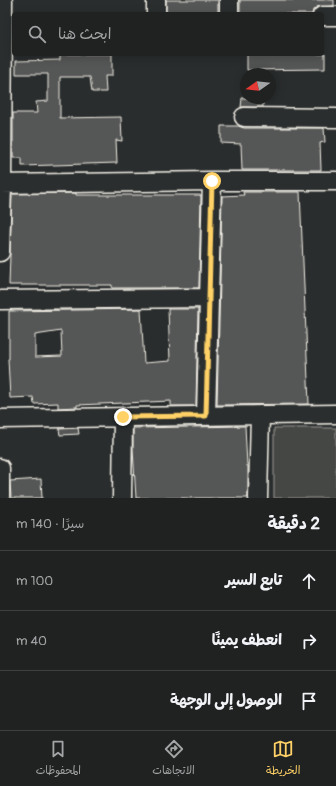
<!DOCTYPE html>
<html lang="ar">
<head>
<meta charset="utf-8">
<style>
	body { margin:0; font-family:Pangolin,"Playpen Sans Arabic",sans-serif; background:#282a2a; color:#f1f3f6; direction:rtl }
	.compass { position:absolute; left:240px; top:68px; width:36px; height:36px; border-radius:50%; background:#202222; box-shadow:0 2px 10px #0003; rotate:256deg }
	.stop { position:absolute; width:12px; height:12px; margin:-9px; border:3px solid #ffd166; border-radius:50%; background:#fff }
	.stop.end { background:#ffd166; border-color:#fff; box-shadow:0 1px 4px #0008 }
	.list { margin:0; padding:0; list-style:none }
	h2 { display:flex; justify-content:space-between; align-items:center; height:52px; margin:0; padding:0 16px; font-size:17px }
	h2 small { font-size:13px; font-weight:400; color:#a2a4a5 }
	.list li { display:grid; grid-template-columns:26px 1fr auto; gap:12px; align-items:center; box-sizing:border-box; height:60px; padding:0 16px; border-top:1px solid #3d3f40 }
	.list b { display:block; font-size:15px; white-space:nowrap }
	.list em { font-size:13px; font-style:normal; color:#a2a4a5 }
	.icon { flex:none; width:22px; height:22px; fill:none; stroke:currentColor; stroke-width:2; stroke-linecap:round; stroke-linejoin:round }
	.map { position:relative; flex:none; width:336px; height:498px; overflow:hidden; direction:ltr }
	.search { position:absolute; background:#202222; box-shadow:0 2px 10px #0003; left:12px; right:12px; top:12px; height:44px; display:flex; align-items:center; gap:10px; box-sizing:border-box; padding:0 14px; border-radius:4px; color:#a2a4a5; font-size:15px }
	.sheet { height:232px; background:#202222 }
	nav { display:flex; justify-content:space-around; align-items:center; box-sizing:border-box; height:56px; border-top:1px solid #3d3f40; background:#202222; font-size:11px; color:#a2a4a5 }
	nav a { display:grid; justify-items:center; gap:2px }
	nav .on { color:#ffd166 }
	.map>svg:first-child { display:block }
	.green { fill:#444645; stroke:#9c9c96 }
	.building { fill:#555756; stroke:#f4f1e8; fill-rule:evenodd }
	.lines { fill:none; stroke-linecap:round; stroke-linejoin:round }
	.street-casing { stroke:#f4f1e8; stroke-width:21 }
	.street { stroke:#2a2d2e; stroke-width:18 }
	.route { stroke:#ffd166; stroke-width:5 }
</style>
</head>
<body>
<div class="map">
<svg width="336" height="498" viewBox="0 0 336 498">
	<rect width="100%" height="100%" fill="#2a2d2e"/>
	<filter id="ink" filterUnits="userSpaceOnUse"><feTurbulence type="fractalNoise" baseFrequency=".025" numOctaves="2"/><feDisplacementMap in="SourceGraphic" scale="8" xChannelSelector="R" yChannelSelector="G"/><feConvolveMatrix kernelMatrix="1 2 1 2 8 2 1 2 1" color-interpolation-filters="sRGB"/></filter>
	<g filter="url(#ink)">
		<!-- green -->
		<path class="green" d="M 274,428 L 336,428 L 336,498 L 274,498 Z"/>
		<!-- building -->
		<path class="building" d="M 166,0 L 218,0 L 218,13 L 166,14 Z
			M 240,0 L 334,0 L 334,6 L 317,7 L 313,10 L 312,14 L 240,14 Z
			M 60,54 L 112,54 L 112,76 L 105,76 L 106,92 L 92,92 L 90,77 L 60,77 L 60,118 L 121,117 L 122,141 L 116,140 L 117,163 L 22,166 L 22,158 L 13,158 L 13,113 L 37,113 L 36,102 L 48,101 L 48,74 L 16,74 L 16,61 L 60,60 Z
			M 247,54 L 325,54 L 325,69 L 247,70 Z
			M 242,98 L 263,98 L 263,107 L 241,107 Z
			M 221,126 L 238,126 L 244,128 L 324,128 L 325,142 L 320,143 L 321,170 L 242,170 L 241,144 L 221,143 Z
			M 243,192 L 300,192 L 309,404 L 217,405 L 222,196 L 244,195 Z
			M 76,193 L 76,195 L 200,195 L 201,197 L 199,288 L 112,288 L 112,285 L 9,285 L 12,194 Z
			M 141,309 L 144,363 L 170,361 L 168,309 L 198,309 L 196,406 L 171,406 L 171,401 L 77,405 L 77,407 L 58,408 L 58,403 L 34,404 L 33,397 L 10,398 L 8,359 L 9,359 L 9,311 ZM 61,331 L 62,356 L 35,357 L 35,335 Z
			M 245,426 L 247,466 L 248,466 L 248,498 L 136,498 L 133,449 L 133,428 Z
			M 78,428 L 79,434 L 60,435 L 59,429 Z
			M 41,479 L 42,498 L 11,498 L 10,481 Z"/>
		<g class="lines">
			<!-- street casing -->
			<g class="street-casing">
				<path id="street" d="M 156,14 L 156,0
					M 229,14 L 229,0
					M 322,16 L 336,16
					M 244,117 L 336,118
					M 0,184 L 212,181 L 336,181
					M 0,252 L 2,184 L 3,0
					M 0,300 L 209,298
					M 206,416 L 212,181
					M 0,419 L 336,414
					M 0,468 L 0,498
					M 122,498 L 123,417
					M 258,498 L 260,415"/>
			</g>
			<!-- street -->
			<use href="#street" class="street"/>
		</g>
	</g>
	<g class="lines" filter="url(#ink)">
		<!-- route -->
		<path class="route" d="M 123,417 L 206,416 L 212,181"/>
	</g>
</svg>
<svg class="compass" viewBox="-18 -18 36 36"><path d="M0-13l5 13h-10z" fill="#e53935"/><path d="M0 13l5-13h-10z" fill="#a2a4a5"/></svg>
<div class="stop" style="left:212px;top:181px"></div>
<div class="stop end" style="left:123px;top:417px"></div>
<div class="search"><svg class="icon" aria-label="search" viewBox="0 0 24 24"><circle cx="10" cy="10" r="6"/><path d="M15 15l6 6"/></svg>ابحث هنا</div>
</div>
<section class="sheet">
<h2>2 دقيقة<small>سيرًا · 140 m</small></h2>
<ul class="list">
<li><svg class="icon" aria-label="ahead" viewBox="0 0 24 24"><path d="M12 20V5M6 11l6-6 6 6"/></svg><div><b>تابع السير</b></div><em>100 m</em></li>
<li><svg class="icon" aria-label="right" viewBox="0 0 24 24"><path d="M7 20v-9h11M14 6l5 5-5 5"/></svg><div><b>انعطف يمينًا</b></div><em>40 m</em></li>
<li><svg class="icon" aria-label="arrive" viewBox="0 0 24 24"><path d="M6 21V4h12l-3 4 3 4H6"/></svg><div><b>الوصول إلى الوجهة</b></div></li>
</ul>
</section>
<nav>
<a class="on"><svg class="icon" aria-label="map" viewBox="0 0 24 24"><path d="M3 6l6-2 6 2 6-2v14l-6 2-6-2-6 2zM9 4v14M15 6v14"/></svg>الخريطة</a>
<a><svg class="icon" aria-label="directions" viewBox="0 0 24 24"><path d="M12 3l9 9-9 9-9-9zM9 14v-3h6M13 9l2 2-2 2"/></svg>الاتجاهات</a>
<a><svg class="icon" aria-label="saved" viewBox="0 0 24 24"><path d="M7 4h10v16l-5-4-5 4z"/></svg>المحفوظات</a>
</nav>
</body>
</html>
